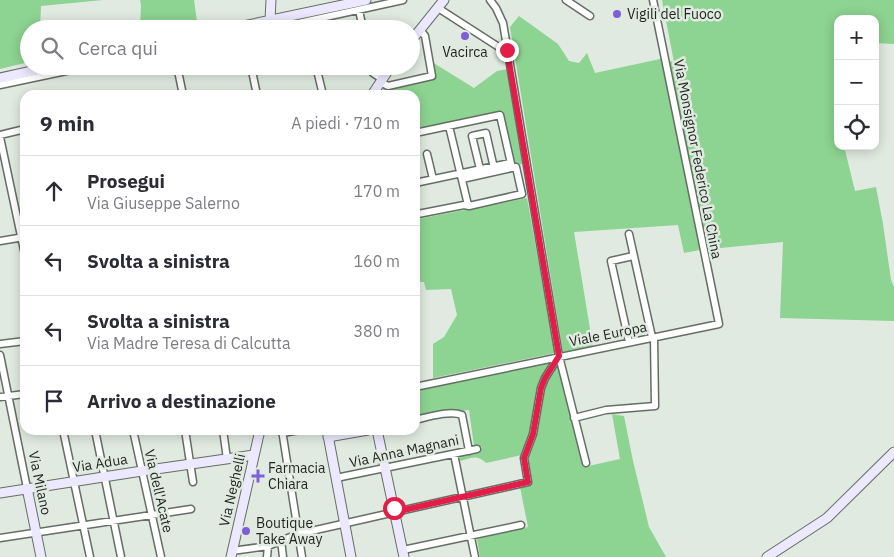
<!DOCTYPE html>
<html lang="it">
<head>
<meta charset="utf-8">
<style>
	body { margin:0; font-family:"IBM Plex Sans",sans-serif; background:#f7f7f7; color:#2b2b33 }
	.controls { position:absolute; right:15px; top:15px; display:grid; overflow:hidden; border-radius:10px; box-shadow:0 2px 12px #0003 }
	.controls button { width:45px; height:45px; display:grid; place-items:center; padding:0; border:0; border-bottom:1px solid #e1e1e2; background:#fff; color:#2b2b33; font:25px sans-serif }
	.stop { position:absolute; width:15px; height:15px; margin:-11px; border:4px solid #e11d48; border-radius:50%; background:#fff }
	.stop.end { background:#e11d48; border-color:#fff; box-shadow:0 1px 5px #0008 }
	.list { margin:0; padding:0; list-style:none }
	h2 { display:flex; justify-content:space-between; align-items:center; height:65px; margin:0; padding:0 20px; font-size:21px }
	h2 small { font-size:16px; font-weight:400; color:#7c7c81 }
	.list li { display:grid; grid-template-columns:32px 1fr auto; gap:15px; align-items:center; box-sizing:border-box; height:70px; padding:0 20px; border-top:1px solid #e1e1e2 }
	.list b { display:block; font-size:19px; white-space:nowrap }
	.list p { margin:0; font-size:16px; white-space:nowrap; color:#7c7c81 }
	.list em { font-size:16px; font-style:normal; color:#7c7c81 }
	.icon { flex:none; width:28px; height:28px; fill:none; stroke:currentColor; stroke-width:2; stroke-linecap:round; stroke-linejoin:round }
	.map { position:relative; flex:none; width:894px; height:557px; overflow:hidden }
	.search { position:absolute; background:#fff; box-shadow:0 2px 12px #0003; left:20px; top:20px; width:400px; height:55px; display:flex; align-items:center; gap:12px; box-sizing:border-box; padding:0 18px; border-radius:28px; color:#7c7c81; font-size:19px }
	.panel { position:absolute; background:#fff; box-shadow:0 2px 12px #0003; left:20px; top:90px; width:400px; height:345px; border-radius:15px }
	.map>svg:first-child { display:block }
	.green { fill:#8dd391 }
	.lines { fill:none; stroke-linecap:round; stroke-linejoin:round }
	.street-casing { stroke:#656e65; stroke-width:9 }
	.secondary-casing { stroke:#656e65; stroke-width:11 }
	.street { stroke:#fff; stroke-width:6 }
	.secondary { stroke:#ece8fd; stroke-width:9 }
	.route { stroke:#e11d48; stroke-width:6 }
	.poi-dot { fill:#7f5ed8; stroke:#e0eae0; stroke-width:2 }
	.labels { text-anchor:middle; stroke-width:5; stroke-linejoin:round; paint-order:stroke }
	.poi-label { font-size:14px; fill:#1f231f; stroke:#e0eae0; text-anchor:start }
	.street-label { font-size:14px; fill:#1f231f; stroke:#e0eae0 }
</style>
</head>
<body>
<div class="map">
<svg width="894" height="557" viewBox="0 0 894 557">
	<rect width="100%" height="100%" fill="#e0eae0"/>
	<!-- green -->
	<path class="green" d="M 0,0 L 103,0 L 41,6 L 40,29 L 29,29 L 29,62 L 0,69 Z
		M 140,0 L 194,0 L 198,29 L 140,29 L 141,5 Z
		M 662,0 L 894,0 L 894,44 L 875,43 L 875,19 L 838,19 L 838,146 L 844,146 L 855,191 L 876,187 L 883,224 L 891,280 L 894,287 L 894,321 L 780,318 L 783,242 L 700,250 L 684,253 L 678,225 L 574,232 L 593,347 L 563,352 L 510,27 L 519,16 L 558,44 L 569,61 L 579,63 L 587,53 L 595,73 L 660,59 L 674,62 Z
		M 432,62 L 474,88 L 497,71 L 507,69 L 523,164 L 515,165 L 503,111 L 415,131 L 415,95 L 380,95 L 384,88 L 390,89 L 434,79 Z
		M 527,198 L 555,353 L 433,378 L 433,344 L 444,337 L 457,315 L 451,289 L 426,290 L 424,282 L 415,282 L 415,217 L 418,219 Z
		M 553,360 L 558,363 L 584,467 L 620,459 L 612,414 L 624,416 L 633,461 L 649,527 L 666,557 L 480,557 L 477,539 L 528,527 L 520,487 L 527,486 L 522,455 L 486,463 C 477,454 471,458 460,461 L 460,456 C 468,455 480,456 482,447 L 474,446 L 469,410 L 415,417 L 415,391 Z"/>
	<g class="lines">
		<!-- street casing -->
		<g class="street-casing">
			<path id="street" d="M 490,0 L 496,8 L 503,23 L 559,356 L 586,463
				M 566,0 L 590,16
				M 438,8 L 508,53
				M 359,10 L 363,29
				M 271,29 L 403,0
				M 177,66 L 183,95
				M 251,66 L 257,95
				M 316,66 L 323,95
				M 371,66 L 373,73 L 382,79
				M 380,82 L 388,86 L 432,76 L 425,36 L 420,30
				M 0,85 L 90,66
				M 449,126 L 468,205
				M 415,133 L 500,115 L 512,168
				M 0,135 L 25,129
				M 0,137 L 25,255
				M 427,154 L 433,179
				M 480,169 L 472,136 L 486,133 L 494,168
				M 415,183 L 510,163
				M 415,213 L 418,214 L 464,205 L 469,206 L 522,194 L 516,167 L 462,179
				M 629,234 L 652,337
				M 0,241 L 24,237
				M 629,342 L 611,261 L 633,256
				M 0,344 L 25,341
				M 0,355 L 27,488
				M 415,387 L 719,324 L 653,0
				M 0,397 L 25,394
				M 574,418 L 606,410 L 655,406 L 654,337
				M 415,420 C 428,417 450,410 462,415 L 469,451
				M 63,430 L 90,557
				M 95,430 L 121,557
				M 133,430 L 161,557
				M 185,430 L 193,482
				M 223,430 L 227,459
				M 282,430 L 302,557
				M 282,433 L 300,430
				M 454,454 L 475,557
				M 336,478 L 477,449
				M 0,538 L 191,509
				M 281,540 L 283,557
				M 403,550 L 521,525
				M 232,551 L 268,546 L 298,534 L 528,482 L 524,458 L 533,434 L 541,388 L 545,378 L 559,356
				M 267,557 L 268,546"/>
		</g>
		<!-- secondary casing -->
		<g class="secondary-casing">
			<path id="secondary" d="M 270,20 L 271,0
				M 229,29 L 366,0
				M 411,41 L 444,0
				M 0,78 L 54,66
				M 372,95 L 391,66
				M 327,430 L 351,557
				M 377,430 L 404,557
				M 328,437 L 368,430
				M 27,488 L 41,557
				M 0,493 L 142,471 L 254,455
				M 231,557 L 260,430
				M 767,557 L 827,518 L 894,452"/>
		</g>
		<!-- street -->
		<use href="#street" class="street"/>
		<!-- secondary -->
		<use href="#secondary" class="secondary"/>
	</g>
	<g class="lines">
		<!-- route -->
		<path class="route" d="M 394,508 L 395,512 L 528,482 L 524,458 L 533,434 L 541,388 L 545,378 L 559,356 L 507,50"/>
	</g>
	<!-- markers -->
	<g class="poi-dot">
		<circle cx="617" cy="14" r="5"/>
		<circle cx="465" cy="36" r="5"/>
		<path d="M255.5 468.5h5v5h5v5h-5v5h-5v-5h-5v-5h5z"/>
		<circle cx="246" cy="531" r="5"/>
	</g>
	<g class="labels">
		<!-- poi labels -->
		<g class="poi-label">
			<text x="627" y="19">Vigili del Fuoco</text>
			<text x="465" y="57" text-anchor="middle">Vacirca</text>
			<text x="268" y="473">Farmacia<tspan x="268" dy="16">Chiara</tspan></text>
			<text x="256" y="528">Boutique<tspan x="256" dy="16">Take Away</tspan></text>
		</g>
		<!-- street labels -->
		<g class="street-label">
			<text transform="translate(698 159) rotate(79)" y="5">Via Monsignor Federico La China</text>
			<text transform="translate(608 334) rotate(-11)" y="5">Viale Europa</text>
			<text transform="translate(404 451) rotate(-12)" y="5">Via Anna Magnani</text>
			<text transform="translate(100 463) rotate(-9)" y="5">Via Adua</text>
			<text transform="translate(40 483) rotate(78)" y="5">Via Milano</text>
			<text transform="translate(232 490) rotate(-77)" y="5">Via Neghelli</text>
			<text transform="translate(159 491) rotate(77)" y="5">Via dell'Acate</text>
		</g>
	</g>
</svg>
<div class="controls">
<button>+</button>
<button>−</button>
<button><svg class="icon" aria-label="locate" viewBox="0 0 24 24"><circle cx="12" cy="12" r="6"/><path d="M12 2v4M12 18v4M2 12h4M18 12h4"/></svg></button>
</div>
<div class="stop" style="left:394px;top:508px"></div>
<div class="stop end" style="left:507px;top:50px"></div>
<div class="search"><svg class="icon" aria-label="search" viewBox="0 0 24 24"><circle cx="10" cy="10" r="6"/><path d="M15 15l6 6"/></svg>Cerca qui</div>
<section class="panel">
<h2>9 min<small>A piedi · 710 m</small></h2>
<ul class="list">
<li><svg class="icon" aria-label="ahead" viewBox="0 0 24 24"><path d="M12 20V5M6 11l6-6 6 6"/></svg><div><b>Prosegui</b><p>Via Giuseppe Salerno</p></div><em>170 m</em></li>
<li><svg class="icon" aria-label="left" viewBox="0 0 24 24"><path d="M17 20v-9H6M10 6l-5 5 5 5"/></svg><div><b>Svolta a sinistra</b></div><em>160 m</em></li>
<li><svg class="icon" aria-label="left" viewBox="0 0 24 24"><path d="M17 20v-9H6M10 6l-5 5 5 5"/></svg><div><b>Svolta a sinistra</b><p>Via Madre Teresa di Calcutta</p></div><em>380 m</em></li>
<li><svg class="icon" aria-label="arrive" viewBox="0 0 24 24"><path d="M6 21V4h12l-3 4 3 4H6"/></svg><div><b>Arrivo a destinazione</b></div></li>
</ul>
</section>
</div>
</body>
</html>
